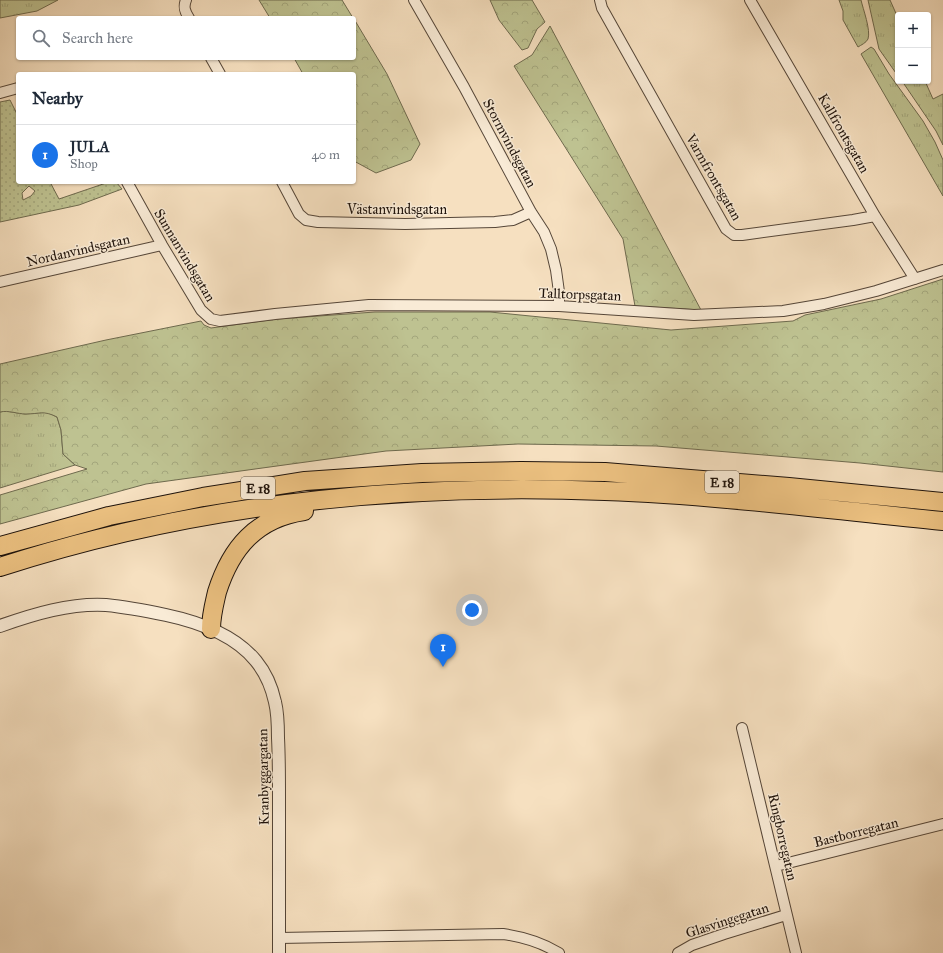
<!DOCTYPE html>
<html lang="en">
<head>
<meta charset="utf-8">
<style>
	body { margin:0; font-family:"IM FELL Great Primer",serif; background:#f6f6f7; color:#1f2937 }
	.controls { position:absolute; right:12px; top:12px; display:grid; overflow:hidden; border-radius:4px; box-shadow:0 1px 3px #0004 }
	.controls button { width:36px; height:36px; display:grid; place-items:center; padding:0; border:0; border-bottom:1px solid #e0e1e3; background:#fff; color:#1f2937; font:20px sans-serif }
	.you { position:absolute; left:472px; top:610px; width:14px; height:14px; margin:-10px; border:3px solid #fff; border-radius:50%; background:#1a73e8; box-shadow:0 0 0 6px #1a73e833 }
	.badge { display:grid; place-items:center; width:26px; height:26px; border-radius:50%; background:#1a73e8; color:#fff; font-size:13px; font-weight:700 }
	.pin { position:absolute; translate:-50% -33px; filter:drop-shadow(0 1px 2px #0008) }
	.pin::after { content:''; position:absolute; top:21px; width:14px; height:12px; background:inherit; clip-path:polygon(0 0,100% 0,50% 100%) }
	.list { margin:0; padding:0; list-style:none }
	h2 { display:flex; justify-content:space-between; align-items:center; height:52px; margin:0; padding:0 16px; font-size:17px }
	h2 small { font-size:13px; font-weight:400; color:#747a83 }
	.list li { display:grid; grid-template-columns:26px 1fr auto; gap:12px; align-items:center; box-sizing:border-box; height:60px; padding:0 16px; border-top:1px solid #e0e1e3 }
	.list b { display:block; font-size:15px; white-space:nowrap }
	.list p { margin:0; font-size:13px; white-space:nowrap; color:#747a83 }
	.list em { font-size:13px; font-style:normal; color:#747a83 }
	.icon { flex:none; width:22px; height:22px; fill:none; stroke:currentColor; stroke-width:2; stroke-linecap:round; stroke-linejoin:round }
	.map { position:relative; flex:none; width:943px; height:953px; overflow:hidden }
	.search { position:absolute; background:#fff; box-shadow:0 1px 3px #0004; left:16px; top:16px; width:340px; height:44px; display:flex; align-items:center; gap:10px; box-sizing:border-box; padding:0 14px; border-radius:4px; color:#747a83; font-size:15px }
	.panel { position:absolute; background:#fff; box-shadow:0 1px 3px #0004; left:16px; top:72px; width:340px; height:112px; border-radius:4px }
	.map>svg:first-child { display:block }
	.grass { fill:url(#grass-tufts); stroke:#6e6a4e }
	.forest { fill:url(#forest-crowns); stroke:#6e6a4e }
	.park { fill:url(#park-dots); stroke:#6e6a4e; fill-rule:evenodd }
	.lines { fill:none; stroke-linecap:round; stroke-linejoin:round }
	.minor-casing { stroke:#554638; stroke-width:12 }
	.tertiary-casing { stroke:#554638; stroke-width:14 }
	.motorway-casing { stroke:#1f130b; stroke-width:20 }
	.minor { stroke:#f9ebd6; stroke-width:10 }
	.tertiary { stroke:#f9ebd6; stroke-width:12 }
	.motorway { stroke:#ebc080; stroke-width:18 }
	.labels { text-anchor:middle; stroke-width:3; stroke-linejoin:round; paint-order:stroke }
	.shield { fill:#f9ebd6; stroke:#605448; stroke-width:1 }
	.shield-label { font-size:13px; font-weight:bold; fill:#1f130b }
	.street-label { font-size:14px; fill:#1f130b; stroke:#f9ebd6 }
</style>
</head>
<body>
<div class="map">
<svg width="943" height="953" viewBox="0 0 943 953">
	<defs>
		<pattern id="grass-tufts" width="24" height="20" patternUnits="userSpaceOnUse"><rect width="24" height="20" fill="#bec291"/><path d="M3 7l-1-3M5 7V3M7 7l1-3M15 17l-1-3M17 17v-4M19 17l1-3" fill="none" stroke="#a3a67c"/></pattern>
		<pattern id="forest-crowns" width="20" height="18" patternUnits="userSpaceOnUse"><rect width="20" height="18" fill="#bec291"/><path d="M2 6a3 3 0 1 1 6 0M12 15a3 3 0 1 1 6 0" fill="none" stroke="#a3a67c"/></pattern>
		<pattern id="park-dots" width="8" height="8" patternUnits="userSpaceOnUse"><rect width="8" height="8" fill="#bec291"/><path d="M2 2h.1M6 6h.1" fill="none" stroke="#a3a67c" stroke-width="1.8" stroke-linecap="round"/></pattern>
	</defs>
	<rect width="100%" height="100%" fill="#f6e0c0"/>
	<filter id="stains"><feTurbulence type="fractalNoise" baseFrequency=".005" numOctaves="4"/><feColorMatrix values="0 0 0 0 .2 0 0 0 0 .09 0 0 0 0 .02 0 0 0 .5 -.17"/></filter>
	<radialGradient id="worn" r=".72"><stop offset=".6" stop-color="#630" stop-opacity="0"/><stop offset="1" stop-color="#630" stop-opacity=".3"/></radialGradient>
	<!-- grass -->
	<path class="grass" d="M 0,0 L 58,0 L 37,11 L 0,18 Z
		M 839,0 L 861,0 C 863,9 871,30 868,39 C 866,43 861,45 858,47 L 843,20 L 843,11 Z
		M 868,0 L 890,0 L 898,18 L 898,76 L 879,49 Z
		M 871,47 L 874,49 L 889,74 L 923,121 L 935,142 L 943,160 L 943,196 L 861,54 Z
		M 902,81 L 925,81 L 933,99 L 943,94 L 943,145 L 936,131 Z
		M 5,411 L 25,414 L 47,412 L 57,417 L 61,430 L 63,454 L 75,465 L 0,488 L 0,412 Z"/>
	<!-- forest -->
	<path class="forest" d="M 259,0 L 342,0 L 353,18 L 270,18 Z
		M 490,0 L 532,0 L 545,22 L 537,29 L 528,48 L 522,50 L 499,20 Z
		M 354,19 L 387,74 L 420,144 L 411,160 L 376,173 L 354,161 L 354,74 L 303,74 L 294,58 L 354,58 Z
		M 550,26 L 701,310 L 635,306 L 623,239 L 514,66 L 532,55 Z
		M 943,279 L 943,472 L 860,463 L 656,446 L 518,444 L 386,451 L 146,484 L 0,524 L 0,495 L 87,469 L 75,465 L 63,454 L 61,430 L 57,417 C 43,410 40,414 26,414 C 17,414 9,410 0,412 L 0,364 L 106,340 L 201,321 L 204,325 L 211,328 L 277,319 L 375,312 L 490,312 L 671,330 L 793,321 L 805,315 L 881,299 Z"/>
	<!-- park -->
	<path class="park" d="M 10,100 L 18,116 L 18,182 L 50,182 L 59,199 L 109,182 L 116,182 L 122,189 L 79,205 L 0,222 L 0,102 ZM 29,186 L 35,191 L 31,196 L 23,200 L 22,193 Z"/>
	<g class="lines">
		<!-- minor casing -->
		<g class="minor-casing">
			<path id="minor" d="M 186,0 C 183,7 185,12 189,18
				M 414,0 L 464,87 L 531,212 L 544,232 L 551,249 L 556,270 L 559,292 L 559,306
				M 600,0 L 602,8 L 726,229 L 734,235 L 742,235 L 853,220 L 875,216
				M 750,0 L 875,216 L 915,279
				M 211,58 L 220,74
				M 0,93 L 18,88
				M 127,182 L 162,245 L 201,310 L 211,319 L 220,321 L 275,314 L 369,305 L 559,306 L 694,315 L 783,311 L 824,304 L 876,291 L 943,270
				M 282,182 L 299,214 L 306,220 L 318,222 L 405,224 L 495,222 L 513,220 L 531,212
				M 0,282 L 162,245
				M 742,728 L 796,953
				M 776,866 L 943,824
				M 279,938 L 503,934 C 524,937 541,942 559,953
				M 678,953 L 692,945 L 724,934 L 786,915"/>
		</g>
		<!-- tertiary casing -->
		<g class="tertiary-casing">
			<path id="tertiary" d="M 0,626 C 34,614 70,603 106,605 C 127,607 147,611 166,615 C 199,622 234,634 256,661 C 265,672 272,688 275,702 C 278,714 278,726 278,738 C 279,757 279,776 279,796 C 279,848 279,901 279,953"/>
		</g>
		<!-- motorway casing -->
		<g class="motorway-casing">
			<path id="motorway" d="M 0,546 L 109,516 L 203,497 L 305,481 L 422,473 L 521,471 L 605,472 L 789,487 L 943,502
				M 0,567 C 194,504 401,483 605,491 C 718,495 831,510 943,521
				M 211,629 C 211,616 214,605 217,592 C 231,548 256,518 304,511"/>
		</g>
		<!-- minor -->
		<use href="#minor" class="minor"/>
		<!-- tertiary -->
		<use href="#tertiary" class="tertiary"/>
		<!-- motorway -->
		<use href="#motorway" class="motorway"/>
	</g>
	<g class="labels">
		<!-- shield labels -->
		<g class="shield">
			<rect x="705" y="471" width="34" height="22" rx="3"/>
			<rect x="241" y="477" width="34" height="22" rx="3"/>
		</g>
		<g class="shield-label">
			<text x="722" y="487">E 18</text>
			<text x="258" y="493">E 18</text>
		</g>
		<!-- street labels -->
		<g class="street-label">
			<text transform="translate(844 133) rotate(60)" y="5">Kallfrontsgatan</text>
			<text transform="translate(510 143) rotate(62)" y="5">Stormvindsgatan</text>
			<text transform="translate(714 177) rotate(60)" y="5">Varmfrontsgatan</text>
			<text x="397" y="214">Västanvindsgatan</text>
			<text transform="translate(78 250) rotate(-13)" y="5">Nordanvindsgatan</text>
			<text transform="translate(185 255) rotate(59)" y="5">Sunnanvindsgatan</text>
			<text transform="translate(580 294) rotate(2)" y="5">Talltorpsgatan</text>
			<text transform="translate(263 777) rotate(-91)" y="5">Kranbyggargatan</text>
			<text transform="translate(856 832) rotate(-14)" y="5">Bastborregatan</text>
			<text transform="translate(783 837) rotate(77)" y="5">Ringborregatan</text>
			<text transform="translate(727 920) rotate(-18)" y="5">Glasvingegatan</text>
		</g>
	</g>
	<rect width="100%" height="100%" filter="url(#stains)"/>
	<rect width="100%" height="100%" fill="url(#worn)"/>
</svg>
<div class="controls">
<button>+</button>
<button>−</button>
</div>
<div class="you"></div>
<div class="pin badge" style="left:443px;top:667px">1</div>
<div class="search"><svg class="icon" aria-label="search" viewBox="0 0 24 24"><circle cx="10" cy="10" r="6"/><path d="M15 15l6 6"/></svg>Search here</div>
<section class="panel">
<h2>Nearby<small></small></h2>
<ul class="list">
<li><span class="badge">1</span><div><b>JULA</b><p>Shop</p></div><em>40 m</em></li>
</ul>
</section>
</div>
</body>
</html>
